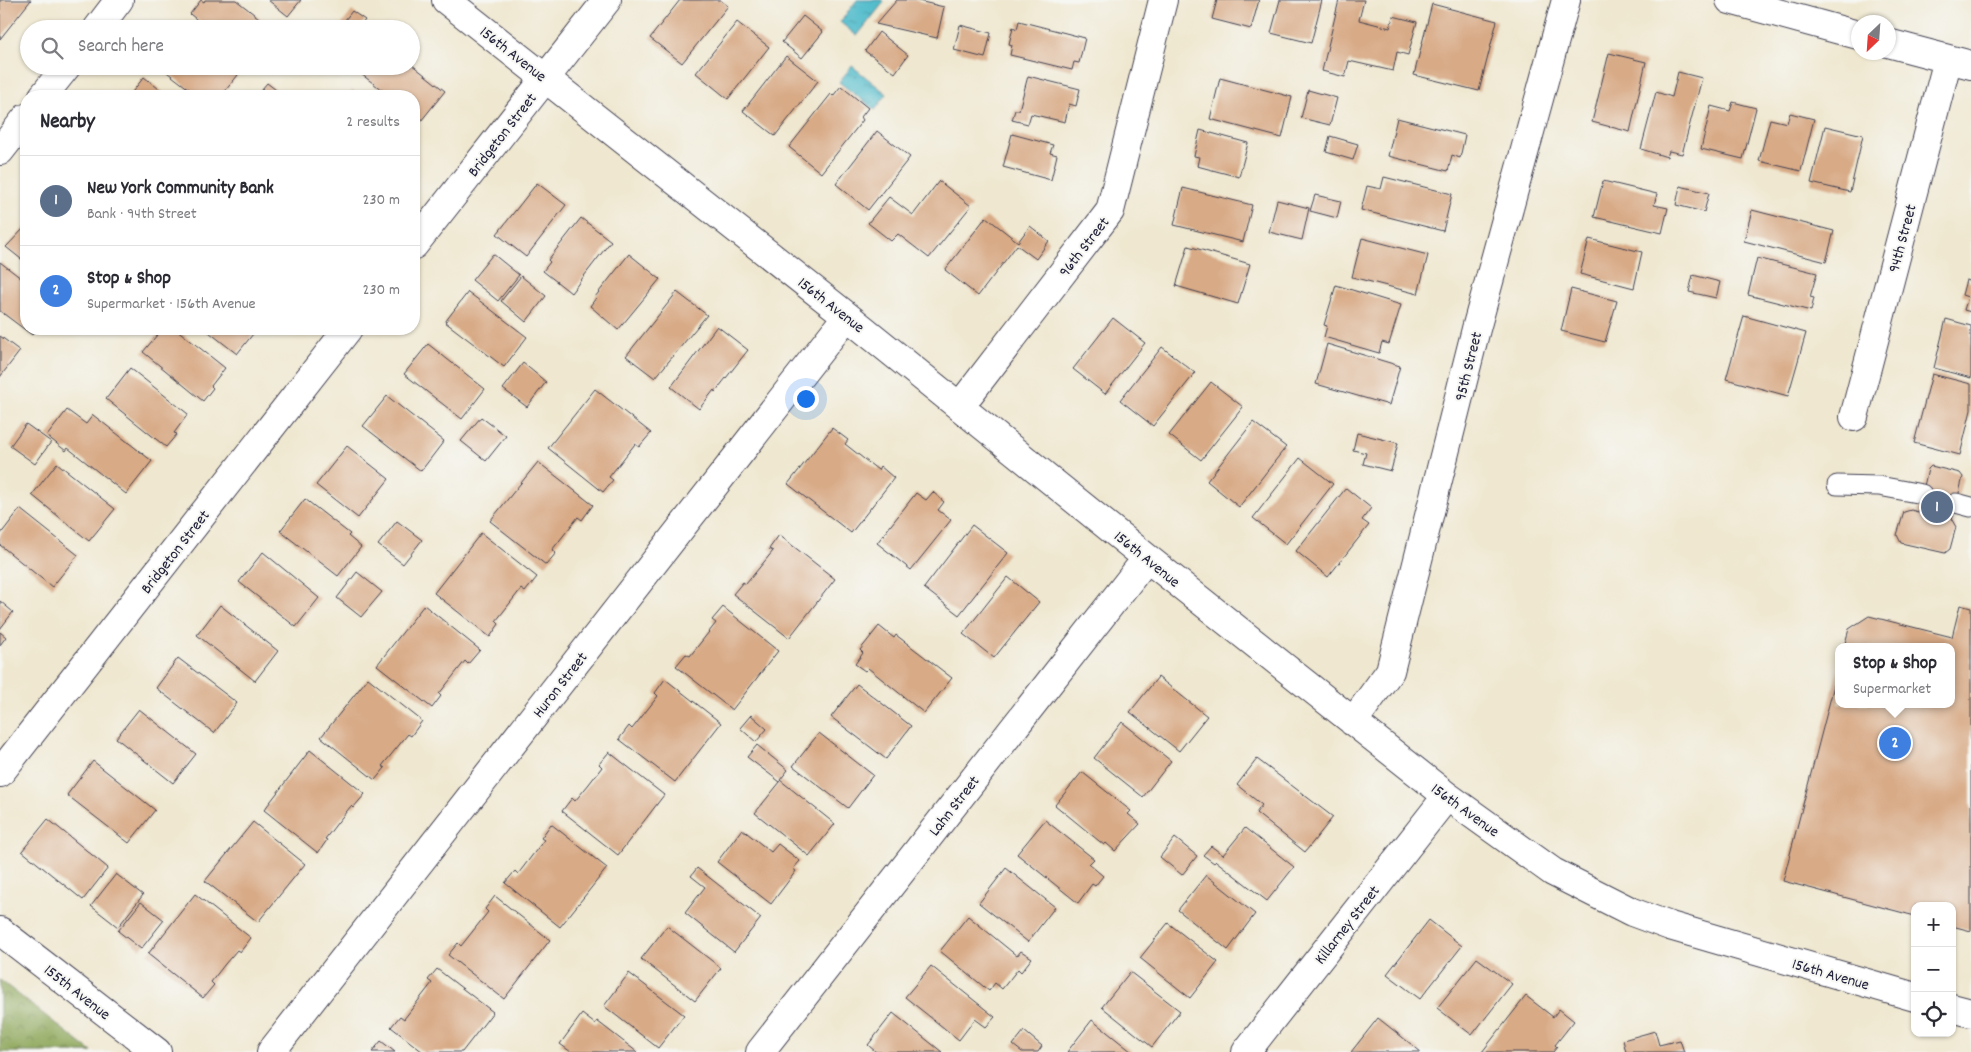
<!DOCTYPE html>
<html lang="en">
<head>
<meta charset="utf-8">
<style>
	body { margin:0; font-family:Dekko,sans-serif; background:#f7f7f7; color:#2b2b33 }
	.controls { position:absolute; right:15px; bottom:15px; display:grid; overflow:hidden; border-radius:10px; box-shadow:0 1px 4px #0004 }
	.controls button { width:45px; height:45px; display:grid; place-items:center; padding:0; border:0; border-bottom:1px solid #e1e1e2; background:#fff; color:#2b2b33; font:25px sans-serif }
	.compass { position:absolute; left:1851px; top:15px; width:45px; height:45px; border-radius:50%; background:#fff; box-shadow:0 1px 4px #0004; rotate:205deg }
	.you { position:absolute; left:805px; top:398px; width:18px; height:18px; margin:-12px; border:4px solid #fff; border-radius:50%; background:#1a73e8; box-shadow:0 0 0 8px #1a73e833 }
	.badge { display:grid; place-items:center; width:32px; height:32px; border-radius:50%; background:#0f766e; color:#fff; font-size:16px; font-weight:700 }
	.pin { position:absolute; translate:-50% -50%; border:2px solid #fff; box-shadow:0 1px 5px #0006 }
	.popup { position:absolute; left:1835px; top:643px; width:120px; height:65px; box-sizing:border-box; display:grid; place-content:center; border-radius:10px; background:#fff; filter:drop-shadow(0 1px 4px #0005); font-size:16px; white-space:nowrap; color:#7c7c81 }
	.popup b { font-size:19px; color:#2b2b33 }
	.popup::after { content:''; position:absolute; left:50%; top:100%; margin-left:-10px; border:10px solid transparent; border-top-color:#fff }
	.list { margin:0; padding:0; list-style:none }
	h2 { display:flex; justify-content:space-between; align-items:center; height:65px; margin:0; padding:0 20px; font-size:21px }
	h2 small { font-size:16px; font-weight:400; color:#7c7c81 }
	.list li { display:grid; grid-template-columns:32px 1fr auto; gap:15px; align-items:center; box-sizing:border-box; height:90px; padding:0 20px; border-top:1px solid #e1e1e2 }
	.list b { display:block; font-size:19px; white-space:nowrap }
	.list p { margin:0; font-size:16px; white-space:nowrap; color:#7c7c81 }
	.list em { font-size:16px; font-style:normal; color:#7c7c81 }
	.icon { flex:none; width:28px; height:28px; fill:none; stroke:currentColor; stroke-width:2; stroke-linecap:round; stroke-linejoin:round }
	.map { position:relative; flex:none; width:1971px; height:1052px; overflow:hidden }
	.search { position:absolute; background:#fff; box-shadow:0 1px 4px #0004; left:20px; top:20px; width:400px; height:55px; display:flex; align-items:center; gap:12px; box-sizing:border-box; padding:0 18px; border-radius:28px; color:#7c7c81; font-size:19px }
	.panel { position:absolute; background:#fff; box-shadow:0 1px 4px #0004; left:20px; top:90px; width:400px; height:245px; border-radius:20px }
	.map>svg:first-child { display:block }
	.forest { fill:url(#forest-crowns); stroke:#566449 }
	.water { fill:url(#water-ripples); stroke:#386e83 }
	.building { fill:#d8aa86 }
	.lines { fill:none; stroke-linecap:round; stroke-linejoin:round }
	.service-casing { stroke:#414051; stroke-width:21 }
	.minor-casing { stroke:#414051; stroke-width:30 }
	.service { stroke:#fff; stroke-width:19 }
	.minor { stroke:#fff; stroke-width:28 }
	.labels { text-anchor:middle; stroke-width:4; stroke-linejoin:round; paint-order:stroke }
	.street-label { font-size:16px; fill:#22223b; stroke:#f6f6f2 }
</style>
</head>
<body>
<div class="map">
<svg width="1971" height="1052" viewBox="0 0 1971 1052">
	<defs>
		<pattern id="forest-crowns" width="20" height="18" patternUnits="userSpaceOnUse" patternTransform="scale(1.25)"><rect width="20" height="18" fill="#8ba557"/><path d="M2 6a3 3 0 1 1 6 0M12 15a3 3 0 1 1 6 0" fill="none" stroke="#718649"/></pattern>
		<pattern id="water-ripples" width="26" height="14" patternUnits="userSpaceOnUse" patternTransform="scale(1.25)"><rect width="26" height="14" fill="#4fbbcb"/><path d="M2 4q2-2 4 0t4 0M15 11q2-2 4 0t4 0" fill="none" stroke="#4198a6"/></pattern>
	</defs>
	<rect width="100%" height="100%" fill="#f6f6f2"/>
	<filter id="ink" filterUnits="userSpaceOnUse"><feTurbulence type="fractalNoise" baseFrequency=".02" numOctaves="2"/><feDisplacementMap in="SourceGraphic" scale="10" xChannelSelector="R" yChannelSelector="G"/><feConvolveMatrix kernelMatrix="1 2 1 2 8 2 1 2 1" color-interpolation-filters="sRGB"/></filter>
	<filter id="wash" filterUnits="userSpaceOnUse"><feTurbulence type="fractalNoise" baseFrequency=".0096" numOctaves="4" result="noise"/><feDisplacementMap in="SourceGraphic" scale="20" xChannelSelector="R" yChannelSelector="G"/><feGaussianBlur stdDeviation="1.12" result="paint"/><feColorMatrix in="noise" values="0 0 0 0 0 0 0 0 0 0 0 0 0 0 0 0 0 1.4 0 .05"/><feComposite in="paint" operator="in"/></filter>
	<g filter="url(#wash)">
		<rect width="100%" height="100%" fill="#efe7cf"/>
		<!-- forest -->
		<path class="forest" d="M 0,980 L 92,1052 L 0,1052 Z"/>
		<!-- water -->
		<path class="water" d="M 857,0 L 882,0 L 884,2 L 857,36 L 840,22 Z
			M 852,66 L 887,94 L 875,110 L 839,82 Z"/>
		<g id="blocks">
			<!-- building -->
			<path class="building" d="M 0,0 L 31,0 L 0,39 Z
				M 201,0 L 204,2 L 205,0 L 236,0 L 273,29 L 208,29 L 190,14 Z
				M 268,0 L 301,0 L 288,16 Z
				M 680,0 L 720,0 L 728,6 L 682,63 L 650,38 Z
				M 897,0 L 914,0 L 944,7 L 937,38 L 876,24 Z
				M 1217,0 L 1259,0 L 1251,29 L 1212,19 Z
				M 1280,0 L 1322,0 L 1311,43 L 1271,33 Z
				M 1339,0 L 1364,0 L 1359,20 L 1390,28 L 1393,16 L 1417,22 L 1408,55 L 1397,52 L 1393,71 L 1349,61 L 1345,77 L 1322,71 Z
				M 1432,4 L 1497,21 L 1479,91 L 1414,75 Z
				M 352,11 L 365,20 L 358,29 L 338,29 Z
				M 803,16 L 823,32 L 802,58 L 782,42 Z
				M 1019,21 L 1085,38 L 1079,63 L 1074,62 L 1072,70 L 1010,55 L 1012,45 L 1009,44 L 1013,27 L 1017,29 Z
				M 737,22 L 769,47 L 728,99 L 696,73 Z
				M 960,25 L 991,33 L 985,58 L 954,50 Z
				M 879,32 L 908,55 L 895,73 L 865,51 Z
				M 1609,53 L 1646,62 L 1630,132 L 1592,122 Z
				M 786,56 L 818,81 L 775,136 L 743,111 Z
				M 411,64 L 445,91 L 421,121 L 414,115 L 414,96 L 390,96 L 361,74 L 367,66 L 411,66 Z
				M 159,66 L 227,66 L 238,75 L 221,96 L 198,96 Z
				M 1678,72 L 1702,78 L 1682,154 L 1669,151 L 1667,157 L 1641,149 L 1656,92 L 1672,97 Z
				M 1028,76 L 1080,89 L 1076,106 L 1069,104 L 1065,122 L 1031,114 L 1028,124 L 1012,120 L 1015,110 L 1019,110 Z
				M 144,77 L 168,96 L 129,96 Z
				M 1220,78 L 1292,97 L 1282,138 L 1210,119 Z
				M 267,83 L 284,96 L 257,95 Z
				M 841,86 L 868,108 L 861,117 L 863,120 L 821,173 L 789,147 L 831,94 L 833,96 Z
				M 352,90 L 360,96 L 347,96 Z
				M 1308,90 L 1337,98 L 1330,125 L 1301,118 Z
				M 1733,102 L 1756,108 L 1743,159 L 1701,149 L 1711,106 L 1730,111 Z
				M 1790,113 L 1814,119 L 1801,171 L 1759,161 L 1770,119 L 1787,123 Z
				M 1397,118 L 1465,135 L 1460,158 L 1452,155 L 1448,171 L 1388,156 Z
				M 1825,126 L 1863,135 L 1850,192 L 1811,183 Z
				M 1200,130 L 1248,143 L 1239,177 L 1197,166 L 1199,157 L 1194,156 Z
				M 877,131 L 910,157 L 868,210 L 836,184 Z
				M 1012,134 L 1053,145 L 1050,153 L 1057,155 L 1051,180 L 1003,167 Z
				M 1330,136 L 1358,144 L 1353,160 L 1326,152 Z
				M 1384,177 L 1452,194 L 1443,231 L 1361,210 L 1367,186 L 1381,189 Z
				M 939,181 L 971,206 L 929,258 L 898,234 L 891,241 L 868,223 L 889,197 L 913,215 Z
				M 1603,181 L 1657,194 L 1654,205 L 1668,208 L 1662,233 L 1594,217 Z
				M 537,183 L 566,205 L 526,257 L 497,234 Z
				M 1680,186 L 1709,193 L 1704,212 L 1676,205 Z
				M 1183,188 L 1252,205 L 1243,242 L 1174,225 Z
				M 1315,195 L 1341,201 L 1337,218 L 1310,211 Z
				M 1277,200 L 1309,208 L 1302,240 L 1269,232 Z
				M 1752,210 L 1834,231 L 1826,262 L 1744,241 Z
				M 986,217 L 1018,242 L 1030,226 L 1049,241 L 1036,259 L 1017,245 L 978,296 L 945,270 Z
				M 581,218 L 611,241 L 571,293 L 543,271 L 550,262 L 548,260 Z
				M 26,226 L 26,263 L 6,247 Z
				M 1362,238 L 1428,255 L 1418,294 L 1352,277 Z
				M 1589,239 L 1642,252 L 1634,288 L 1580,274 Z
				M 1188,246 L 1250,264 L 1238,304 L 1176,286 Z
				M 493,254 L 519,275 L 498,301 L 472,280 Z
				M 629,254 L 660,279 L 618,330 L 590,306 L 596,298 L 595,297 Z
				M 1757,258 L 1817,273 L 1810,297 L 1814,298 L 1811,311 L 1748,295 Z
				M 0,262 L 26,282 L 26,329 L 37,329 L 32,335 L 0,311 Z
				M 1693,275 L 1720,282 L 1716,298 L 1689,292 Z
				M 521,276 L 546,296 L 526,322 L 501,301 Z
				M 1966,280 L 1971,282 L 1971,312 L 1964,310 L 1968,297 L 1962,295 Z
				M 1336,285 L 1401,305 L 1389,344 L 1382,342 L 1379,353 L 1324,337 L 1327,326 L 1324,325 Z
				M 1571,289 L 1617,301 L 1605,342 L 1561,331 Z
				M 468,292 L 527,337 L 504,367 L 445,322 Z
				M 677,292 L 707,315 L 655,378 L 626,356 Z
				M 1744,316 L 1806,333 L 1788,396 L 1726,379 Z
				M 1113,318 L 1145,343 L 1105,394 L 1073,369 Z
				M 1946,319 L 1971,326 L 1971,378 L 1934,368 Z
				M 717,326 L 748,350 L 715,392 L 714,390 L 699,409 L 671,387 Z
				M 162,329 L 176,329 L 225,368 L 211,386 L 213,388 L 203,401 L 143,352 Z
				M 205,329 L 257,329 L 237,354 Z
				M 0,336 L 20,351 L 0,377 Z
				M 428,344 L 485,389 L 462,419 L 404,374 Z
				M 1327,344 L 1400,366 L 1389,405 L 1316,384 Z
				M 1162,347 L 1195,373 L 1153,426 L 1120,400 Z
				M 523,363 L 546,382 L 527,407 L 503,389 Z
				M 130,368 L 188,414 L 174,433 L 177,434 L 166,447 L 106,399 Z
				M 1932,374 L 1971,384 L 1971,410 L 1960,455 L 1914,443 Z
				M 1211,382 L 1243,407 L 1201,460 L 1169,435 Z
				M 595,389 L 651,433 L 639,447 L 635,444 L 609,477 L 613,480 L 603,492 L 548,448 Z
				M 387,396 L 444,441 L 421,471 L 363,426 Z
				M 67,410 L 86,424 L 93,415 L 152,461 L 126,494 L 68,448 L 66,451 L 47,436 Z
				M 481,417 L 506,436 L 486,461 L 461,441 Z
				M 1253,422 L 1286,447 L 1239,507 L 1207,481 Z
				M 26,424 L 51,442 L 35,464 L 10,446 Z
				M 832,428 L 848,440 L 845,444 L 878,470 L 880,466 L 894,478 L 851,533 L 788,484 Z
				M 1357,433 L 1398,443 L 1391,471 L 1363,464 L 1366,453 L 1353,450 Z
				M 347,446 L 389,479 L 358,518 L 316,485 Z
				M 1300,458 L 1333,484 L 1286,544 L 1253,518 Z
				M 538,462 L 593,505 L 582,520 L 578,517 L 552,550 L 556,553 L 546,565 L 490,521 Z
				M 57,463 L 115,509 L 89,541 L 32,495 Z
				M 1931,466 L 1960,473 L 1963,477 L 1952,520 L 1956,527 L 1950,549 L 1945,553 L 1901,543 L 1897,535 L 1904,512 L 1911,510 L 1918,512 L 1928,469 Z
				M 1346,488 L 1371,508 L 1362,520 L 1369,525 L 1328,577 L 1296,551 Z
				M 933,492 L 944,502 L 938,510 L 951,520 L 911,570 L 877,543 L 916,493 L 926,500 Z
				M 305,499 L 350,534 L 348,536 L 361,547 L 338,576 L 280,531 Z
				M 20,509 L 78,555 L 52,587 L 0,545 L 0,535 Z
				M 397,521 L 422,540 L 403,564 L 378,545 Z
				M 972,525 L 1008,553 L 959,615 L 924,588 Z
				M 481,533 L 537,577 L 525,592 L 521,589 L 496,621 L 499,624 L 490,637 L 434,593 Z
				M 779,535 L 835,579 L 789,638 L 733,594 L 743,582 L 746,584 L 773,551 L 769,549 Z
				M 263,552 L 319,598 L 296,627 L 239,582 Z
				M 357,572 L 382,592 L 361,617 L 337,598 Z
				M 1008,577 L 1039,602 L 994,658 L 963,634 Z
				M 0,601 L 13,612 L 0,629 Z
				M 220,605 L 278,651 L 255,681 L 197,635 Z
				M 424,605 L 480,650 L 468,664 L 465,661 L 439,694 L 441,696 L 432,708 L 377,665 Z
				M 1960,605 L 1971,608 L 1971,931 L 1952,926 L 1952,906 L 1915,906 L 1915,916 L 1783,881 L 1838,670 L 1839,704 L 1951,704 L 1951,647 L 1844,647 L 1849,629 L 1869,616 L 1952,637 Z
				M 723,607 L 778,651 L 732,710 L 676,666 L 686,654 L 690,656 L 716,623 L 712,620 Z
				M 879,626 L 894,638 L 896,635 L 952,678 L 924,713 L 868,668 L 865,671 L 855,664 L 863,653 L 860,650 Z
				M 0,632 L 6,637 L 0,645 Z
				M 178,658 L 237,703 L 214,733 L 156,688 Z
				M 1158,677 L 1207,716 L 1179,751 L 1130,712 Z
				M 368,678 L 422,721 L 411,736 L 408,734 L 382,766 L 385,768 L 375,780 L 321,737 Z
				M 665,679 L 721,723 L 675,782 L 619,739 L 629,726 L 632,729 L 658,696 L 655,693 Z
				M 857,684 L 911,726 L 886,759 L 831,717 Z
				M 139,709 L 196,754 L 173,783 L 116,738 Z
				M 751,715 L 767,729 L 756,742 L 740,728 Z
				M 1122,722 L 1171,761 L 1143,797 L 1094,758 Z
				M 819,733 L 873,775 L 848,808 L 793,766 Z
				M 757,745 L 788,770 L 780,780 L 835,824 L 809,856 L 755,813 L 780,782 L 747,757 Z
				M 310,750 L 365,794 L 353,808 L 351,806 L 338,822 L 325,839 L 327,840 L 318,853 L 264,810 Z
				M 609,752 L 664,795 L 618,855 L 562,811 L 572,798 L 575,801 L 589,784 L 602,767 L 599,764 Z
				M 1257,759 L 1333,817 L 1305,852 L 1256,813 L 1262,805 L 1237,785 Z
				M 93,761 L 155,810 L 129,843 L 67,795 Z
				M 1082,772 L 1131,811 L 1128,814 L 1140,824 L 1115,851 L 1106,843 L 1104,845 L 1055,805 Z
				M 48,819 L 108,868 L 83,900 L 22,851 Z
				M 1045,820 L 1094,859 L 1089,864 L 1103,876 L 1095,886 L 1092,884 L 1078,903 L 1017,854 Z
				M 253,822 L 305,864 L 258,922 L 205,881 Z
				M 551,824 L 607,868 L 560,927 L 505,883 L 515,871 L 518,874 L 544,840 L 541,838 Z
				M 1245,828 L 1294,867 L 1267,901 L 1216,861 L 1214,863 L 1203,855 L 1211,846 L 1223,855 Z
				M 742,829 L 771,852 L 778,844 L 800,861 L 793,869 L 796,871 L 771,904 L 717,862 Z
				M 1175,838 L 1197,856 L 1182,875 L 1160,857 Z
				M 697,868 L 761,918 L 734,952 L 685,913 L 705,887 L 691,876 Z
				M 1006,868 L 1055,907 L 1028,942 L 979,903 Z
				M 116,874 L 143,895 L 118,927 L 91,906 Z
				M 1206,875 L 1255,914 L 1228,950 L 1178,910 Z
				M 195,894 L 251,938 L 240,952 L 237,950 L 225,964 L 211,982 L 214,985 L 203,998 L 148,954 Z
				M 495,896 L 550,940 L 504,999 L 448,955 L 458,943 L 461,946 L 488,912 L 485,909 Z
				M 141,902 L 164,920 L 141,949 L 118,931 Z
				M 968,916 L 1017,956 L 1021,951 L 1032,958 L 1021,972 L 1018,969 L 1002,989 L 995,983 L 989,991 L 940,951 Z
				M 1429,920 L 1462,946 L 1420,999 L 1387,974 Z
				M 1168,923 L 1218,962 L 1190,998 L 1140,958 Z
				M 667,926 L 721,968 L 695,1001 L 641,959 Z
				M 1477,958 L 1512,984 L 1472,1035 L 1437,1008 Z
				M 931,966 L 995,1017 L 986,1027 L 975,1019 L 959,1040 L 905,997 Z
				M 437,969 L 493,1012 L 462,1052 L 423,1052 L 391,1027 L 400,1016 L 404,1019 L 432,983 L 428,980 Z
				M 1130,972 L 1180,1011 L 1152,1047 L 1102,1007 Z
				M 629,973 L 684,1015 L 658,1048 L 604,1006 Z
				M 1526,996 L 1553,1017 L 1559,1009 L 1574,1021 L 1555,1045 L 1557,1047 L 1553,1052 L 1482,1052 Z
				M 893,1013 L 942,1052 L 876,1052 L 868,1045 Z
				M 582,1014 L 595,1024 L 597,1021 L 637,1052 L 571,1052 L 560,1044 Z
				M 1378,1018 L 1421,1052 L 1351,1052 Z
				M 1092,1020 L 1132,1052 L 1067,1052 Z
				M 1024,1031 L 1042,1046 L 1038,1052 L 1022,1052 L 1013,1045 Z
				M 1655,1031 L 1659,1045 L 1680,1040 L 1684,1052 L 1626,1052 L 1623,1040 Z
				M 381,1041 L 395,1052 L 372,1052 Z"/>
		</g>
	</g>
	<g filter="url(#ink)">
		<use href="#blocks" fill-opacity="0" stroke="#414051" stroke-width="1"/>
		<g class="lines">
			<!-- service casing -->
			<g class="service-casing">
				<path id="service" d="M 1837,485 L 1879,486 L 1922,494
					M 1956,503 L 1971,507"/>
			</g>
			<!-- minor casing -->
			<g class="minor-casing">
				<path id="minor" d="M 446,0 L 847,316 L 1147,558 L 1447,796 L 1553,872 L 1632,912 L 1670,926 L 1915,997
					M 1730,0 L 1858,35
					M 97,29 L 119,0
					M 1888,43 L 1971,65
					M 43,96 L 67,66
					M 0,151 L 26,118
					M 414,245 L 607,0
					M 960,406 L 1110,211 L 1163,0
					M 1854,417 L 1948,59
					M 1353,722 L 1390,671 L 1476,329 L 1566,0
					M 0,773 L 348,329
					M 0,931 L 157,1052
					M 1952,1008 L 1971,1013
					M 271,1052 L 847,316
					M 760,1052 L 1147,558
					M 1246,1052 L 1447,796"/>
			</g>
			<!-- service -->
			<use href="#service" class="service"/>
			<!-- minor -->
			<use href="#minor" class="minor"/>
		</g>
	</g>
	<g class="labels">
		<!-- street labels -->
		<g class="street-label">
			<text transform="translate(514 53) rotate(38)" y="6">156th Avenue</text>
			<text transform="translate(501 134) rotate(-52)" y="6">Bridgeton Street</text>
			<text transform="translate(1901 238) rotate(-75)" y="6">94th Street</text>
			<text transform="translate(1083 246) rotate(-52)" y="6">96th Street</text>
			<text transform="translate(832 304) rotate(38)" y="6">156th Avenue</text>
			<text transform="translate(1467 366) rotate(-76)" y="6">95th Street</text>
			<text transform="translate(174 551) rotate(-52)" y="6">Bridgeton Street</text>
			<text transform="translate(1148 558) rotate(39)" y="6">156th Avenue</text>
			<text transform="translate(559 684) rotate(-52)" y="6">Huron Street</text>
			<text transform="translate(953 805) rotate(-52)" y="6">Lahn Street</text>
			<text transform="translate(1466 809) rotate(36)" y="6">156th Avenue</text>
			<text transform="translate(1346 924) rotate(-52)" y="6">Killarney Street</text>
			<text transform="translate(1831 973) rotate(16)" y="6">156th Avenue</text>
			<text transform="translate(78 991) rotate(38)" y="6">155th Avenue</text>
		</g>
	</g>
</svg>
<div class="controls">
<button>+</button>
<button>−</button>
<button><svg class="icon" aria-label="locate" viewBox="0 0 24 24"><circle cx="12" cy="12" r="6"/><path d="M12 2v4M12 18v4M2 12h4M18 12h4"/></svg></button>
</div>
<svg class="compass" viewBox="-18 -18 36 36"><path d="M0-13l5 13h-10z" fill="#e53935"/><path d="M0 13l5-13h-10z" fill="#7c7c81"/></svg>
<div class="you"></div>
<div class="pin badge" style="left:1937px;top:507px;background:#5c6f8a">1</div>
<div class="pin badge" style="left:1895px;top:743px;background:#3f7fe0">2</div>
<div class="popup"><b>Stop &amp; Shop</b>Supermarket</div>
<div class="search"><svg class="icon" aria-label="search" viewBox="0 0 24 24"><circle cx="10" cy="10" r="6"/><path d="M15 15l6 6"/></svg>Search here</div>
<section class="panel">
<h2>Nearby<small>2 results</small></h2>
<ul class="list">
<li><span class="badge" style="background:#5c6f8a">1</span><div><b>New York Community Bank</b><p>Bank · 94th Street</p></div><em>230 m</em></li>
<li><span class="badge" style="background:#3f7fe0">2</span><div><b>Stop &amp; Shop</b><p>Supermarket · 156th Avenue</p></div><em>230 m</em></li>
</ul>
</section>
</div>
</body>
</html>
